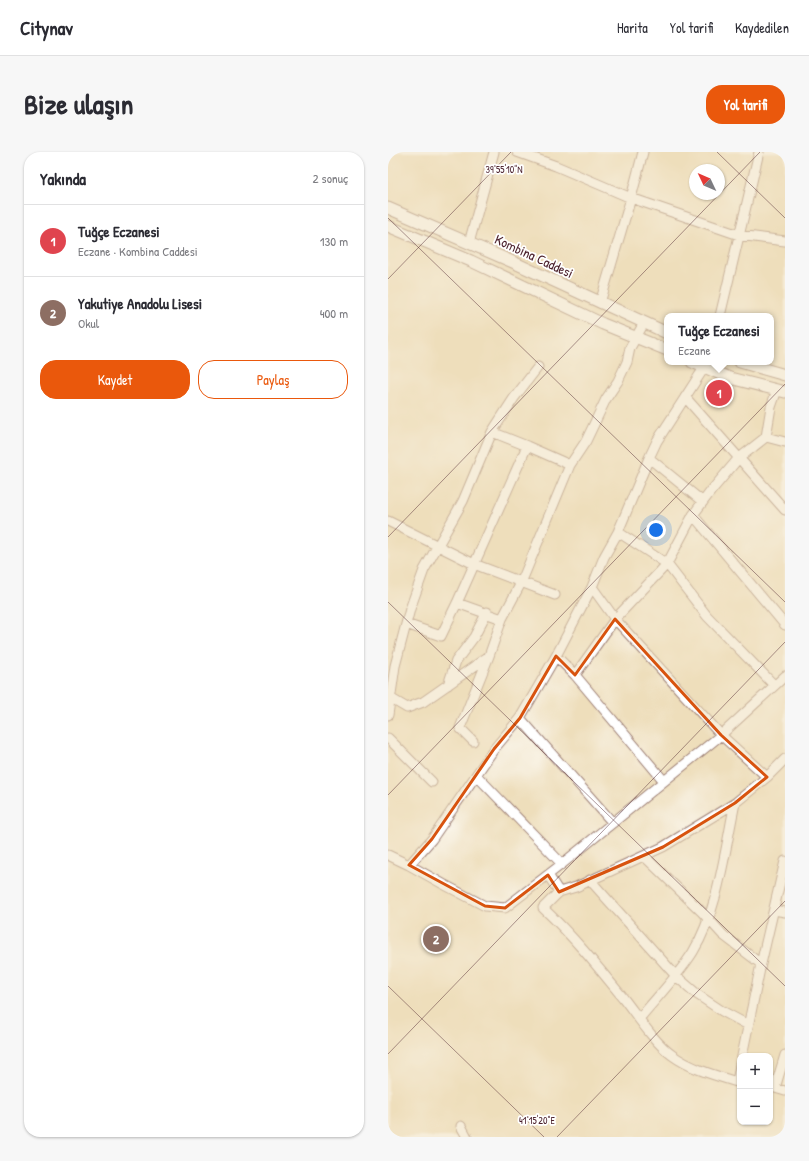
<!DOCTYPE html>
<html lang="tr">
<head>
<meta charset="utf-8">
<style>
	body { margin:0; font-family:"Patrick Hand",sans-serif; background:#f7f7f7; color:#2b2b33 }
	.controls { position:absolute; right:12px; bottom:12px; display:grid; overflow:hidden; border-radius:8px; box-shadow:0 1px 3px #0004 }
	.controls button { width:36px; height:36px; display:grid; place-items:center; padding:0; border:0; border-bottom:1px solid #e1e1e2; background:#fff; color:#2b2b33; font:20px sans-serif }
	.compass { position:absolute; left:301px; top:12px; width:36px; height:36px; border-radius:50%; background:#fff; box-shadow:0 1px 3px #0004; rotate:314deg }
	.you { position:absolute; left:268px; top:378px; width:14px; height:14px; margin:-10px; border:3px solid #fff; border-radius:50%; background:#1a73e8; box-shadow:0 0 0 6px #1a73e833 }
	.badge { display:grid; place-items:center; width:26px; height:26px; border-radius:50%; background:#ea580c; color:#fff; font-size:13px; font-weight:700 }
	.pin { position:absolute; translate:-50% -50%; border:2px solid #fff; box-shadow:0 1px 4px #0006 }
	.popup { position:absolute; left:276px; top:161px; width:110px; height:52px; box-sizing:border-box; display:grid; place-content:center; border-radius:8px; background:#fff; filter:drop-shadow(0 1px 3px #0005); font-size:13px; white-space:nowrap; color:#7c7c81 }
	.popup b { font-size:15px; color:#2b2b33 }
	.popup::after { content:''; position:absolute; left:50%; top:100%; margin-left:-8px; border:8px solid transparent; border-top-color:#fff }
	.list { margin:0; padding:0; list-style:none }
	h2 { display:flex; justify-content:space-between; align-items:center; height:52px; margin:0; padding:0 16px; font-size:17px }
	h2 small { font-size:13px; font-weight:400; color:#7c7c81 }
	.list li { display:grid; grid-template-columns:26px 1fr auto; gap:12px; align-items:center; box-sizing:border-box; height:72px; padding:0 16px; border-top:1px solid #e1e1e2 }
	.list b { display:block; font-size:15px; white-space:nowrap }
	.list p { margin:0; font-size:13px; white-space:nowrap; color:#7c7c81 }
	.list em { font-size:13px; font-style:normal; color:#7c7c81 }
	.actions { display:flex; gap:8px; padding:12px 16px }
	.actions a { flex:1; padding:9px 0; border:1px solid #ea580c; border-radius:16px; text-align:center; font-size:14px; color:#ea580c }
	.actions .main { background:#ea580c; color:#fff }
	.map { position:relative; flex:none; width:397px; height:985px; overflow:hidden; border-radius:16px }
	header { display:flex; align-items:center; gap:24px; box-sizing:border-box; height:56px; padding:0 20px; background:#fff; border-bottom:1px solid #e1e1e2 }
	header strong { font-size:19px }
	nav { display:flex; gap:22px; margin-inline-start:auto; font-size:14px }
	.intro { display:flex; align-items:center; justify-content:space-between; box-sizing:border-box; height:96px; padding:0 24px }
	h1 { margin:0; font-size:28px }
	.button { padding:10px 18px; border-radius:16px; background:#ea580c; color:#fff; font-size:14px; font-weight:700 }
	main { display:flex; gap:24px; padding:0 24px }
	aside { flex:1; background:#fff; border-radius:16px; box-shadow:0 1px 3px #0004 }
	.map>svg:first-child { display:block }
	.lines { fill:none; stroke-linecap:round; stroke-linejoin:round }
	.minor-casing { stroke:#9c7e73; stroke-width:11 }
	.major-casing { stroke:#9c7e73; stroke-width:13 }
	.minor { stroke:#fff; stroke-width:9 }
	.major { stroke:#fff; stroke-width:11 }
	.marked { fill:none; stroke:#d8530f; stroke-width:3; stroke-linejoin:round }
	.ticks { fill:none; stroke:#4a1f2b; stroke-width:1; stroke-opacity:0.45 }
	.labels { text-anchor:middle; stroke-width:3.5; stroke-linejoin:round; paint-order:stroke }
	.street-label { font-size:14px; fill:#4a1f2b; stroke:#fff }
	.ticks-label { font-size:10px; text-anchor:middle; fill:#4a1f2b; stroke:#fff; stroke-width:3.5; stroke-linejoin:round; paint-order:stroke }
</style>
</head>
<body>
<header>
<strong>Citynav</strong>
<nav><a>Harita</a><a>Yol tarifi</a><a>Kaydedilen</a></nav>
</header>
<div class="intro"><h1>Bize ulaşın</h1><a class="button">Yol tarifi</a></div>
<main>
<aside>
<h2>Yakında<small>2 sonuç</small></h2>
<ul class="list">
<li><span class="badge" style="background:#e0444e">1</span><div><b>Tuğçe Eczanesi</b><p>Eczane · Kombina Caddesi</p></div><em>130 m</em></li>
<li><span class="badge" style="background:#8d6e63">2</span><div><b>Yakutiye Anadolu Lisesi</b><p>Okul</p></div><em>400 m</em></li>
</ul>
<div class="actions"><a class="main">Kaydet</a><a>Paylaş</a></div>
</aside>
<div class="map">
<svg width="397" height="985" viewBox="0 0 397 985">
	<rect width="100%" height="100%" fill="#fff"/>
	<filter id="ink" filterUnits="userSpaceOnUse"><feTurbulence type="fractalNoise" baseFrequency=".025" numOctaves="2"/><feDisplacementMap in="SourceGraphic" scale="8" xChannelSelector="R" yChannelSelector="G"/><feConvolveMatrix kernelMatrix="1 2 1 2 8 2 1 2 1" color-interpolation-filters="sRGB"/></filter>
	<filter id="wash" filterUnits="userSpaceOnUse"><feTurbulence type="fractalNoise" baseFrequency=".012" numOctaves="4" result="noise"/><feDisplacementMap in="SourceGraphic" scale="16" xChannelSelector="R" yChannelSelector="G"/><feGaussianBlur stdDeviation="0.9" result="paint"/><feColorMatrix in="noise" values="0 0 0 0 0 0 0 0 0 0 0 0 0 0 0 0 0 1.4 0 .05"/><feComposite in="paint" operator="in"/></filter>
	<g filter="url(#wash)">
		<rect width="100%" height="100%" fill="#eedebb"/>
	</g>
	<g filter="url(#ink)">
		<g class="lines">
			<!-- minor casing -->
			<g class="minor-casing">
				<path id="minor" d="M 129,0 L 168,14 L 243,46 L 351,83 L 397,89
					M 81,91 L 106,0
					M 212,151 L 243,46 L 255,0
					M 332,164 L 371,0
					M 297,245 L 397,358
					M 104,280 L 126,246 L 150,215
					M 378,285 L 383,255 L 389,238
					M 139,294 L 182,313
					M 261,306 L 315,350
					M 305,363 L 397,473
					M 0,369 L 86,412 L 167,443
					M 204,435 L 227,467 L 333,583 L 379,625
					M 69,451 L 114,467
					M 168,504 L 187,523 L 276,629
					M 187,523 L 227,467 L 279,412 L 230,380
					M 60,533 L 68,509 L 86,485 L 99,460
					M 386,533 L 319,464 L 279,412 L 305,363 L 323,339 L 350,307 L 378,285 L 397,290
					M 2,546 L 19,556 L 35,550 L 101,504 L 114,467 L 133,431 L 182,313 L 198,289 L 218,247 L 230,229 L 239,210 L 242,196 L 256,171
					M 0,563 L 7,514 L 22,457 L 36,418 L 75,349 L 104,280 L 139,294 L 69,451 L 53,484 L 18,472
					M 132,566 L 225,671
					M 0,586 L 44,630
					M 85,589 L 72,576 L 101,504
					M 89,624 L 174,712
					M 347,651 L 379,625 L 397,607
					M 0,703 L 21,713 L 44,687 L 106,597 L 132,566 L 168,504 L 204,435 L 216,405 L 230,380 L 261,306 L 269,289 L 316,216 L 318,210
					M 256,704 L 314,760 L 335,783 L 373,812
					M 21,713 L 55,732 L 97,754 L 117,756 L 174,712 L 333,583 L 397,524
					M 160,723 L 171,740 L 188,735 L 275,695 L 347,651 C 337,698 330,759 305,800 C 290,824 269,845 251,867
					M 202,728 L 288,824 L 310,843 L 334,859 L 360,873
					M 171,740 L 155,756 C 185,784 210,815 236,847 C 250,865 266,890 284,903 C 303,917 326,923 349,930 L 352,913
					M 386,758 L 397,760
					M 397,903 L 387,936 L 397,939
					M 354,904 L 373,812 L 397,709
					M 73,974 L 79,985"/>
			</g>
			<!-- major casing -->
			<g class="major-casing">
				<path id="major" d="M 0,56 L 127,111 L 279,181
					M 0,74 L 83,109 L 215,172 L 279,198
					M 304,210 L 342,226 L 397,240
					M 352,210 L 397,223"/>
			</g>
			<!-- minor -->
			<use href="#minor" class="minor"/>
			<!-- major -->
			<use href="#major" class="major"/>
		</g>
	</g>
	<!-- marked area -->
	<path d="M0 0H397V985H0ZM 227,467 L 333,583 L 379,625 L 347,651 L 275,695 L 171,740 L 160,723 L 117,756 L 97,754 L 21,713 L 44,687 L 106,597 L 132,566 L 168,504 L 187,523 Z" fill="#eedebb" fill-opacity=".55" fill-rule="evenodd"/>
	<path class="marked" d="M 227,467 L 333,583 L 379,625 L 347,651 L 275,695 L 171,740 L 160,723 L 117,756 L 97,754 L 21,713 L 44,687 L 106,597 L 132,566 L 168,504 L 187,523 Z"/>
	<!-- ticks -->
	<path class="ticks" d="M 329,0 L 397,66M 0,66 L 397,450M 0,127 L 123,0M 0,385 L 372,0M 0,450 L 397,834M 0,643 L 397,232M 0,834 L 156,985M 0,902 L 397,490M 169,985 L 397,749"/>
	<g class="labels">
		<!-- street labels -->
		<g class="street-label">
			<text transform="translate(146 104) rotate(25)" y="5">Kombina Caddesi</text>
		</g>
	</g>
	<g class="ticks-label">
		<text x="116" y="21">39°55'10"N</text>
		<text x="149" y="972">41°15'20"E</text>
	</g>
</svg>
<div class="controls">
<button>+</button>
<button>−</button>
</div>
<svg class="compass" viewBox="-18 -18 36 36"><path d="M0-13l5 13h-10z" fill="#e53935"/><path d="M0 13l5-13h-10z" fill="#7c7c81"/></svg>
<div class="you"></div>
<div class="pin badge" style="left:331px;top:241px;background:#e0444e">1</div>
<div class="popup"><b>Tuğçe Eczanesi</b>Eczane</div>
<div class="pin badge" style="left:48px;top:787px;background:#8d6e63">2</div>
</div>
</main>
</body>
</html>
